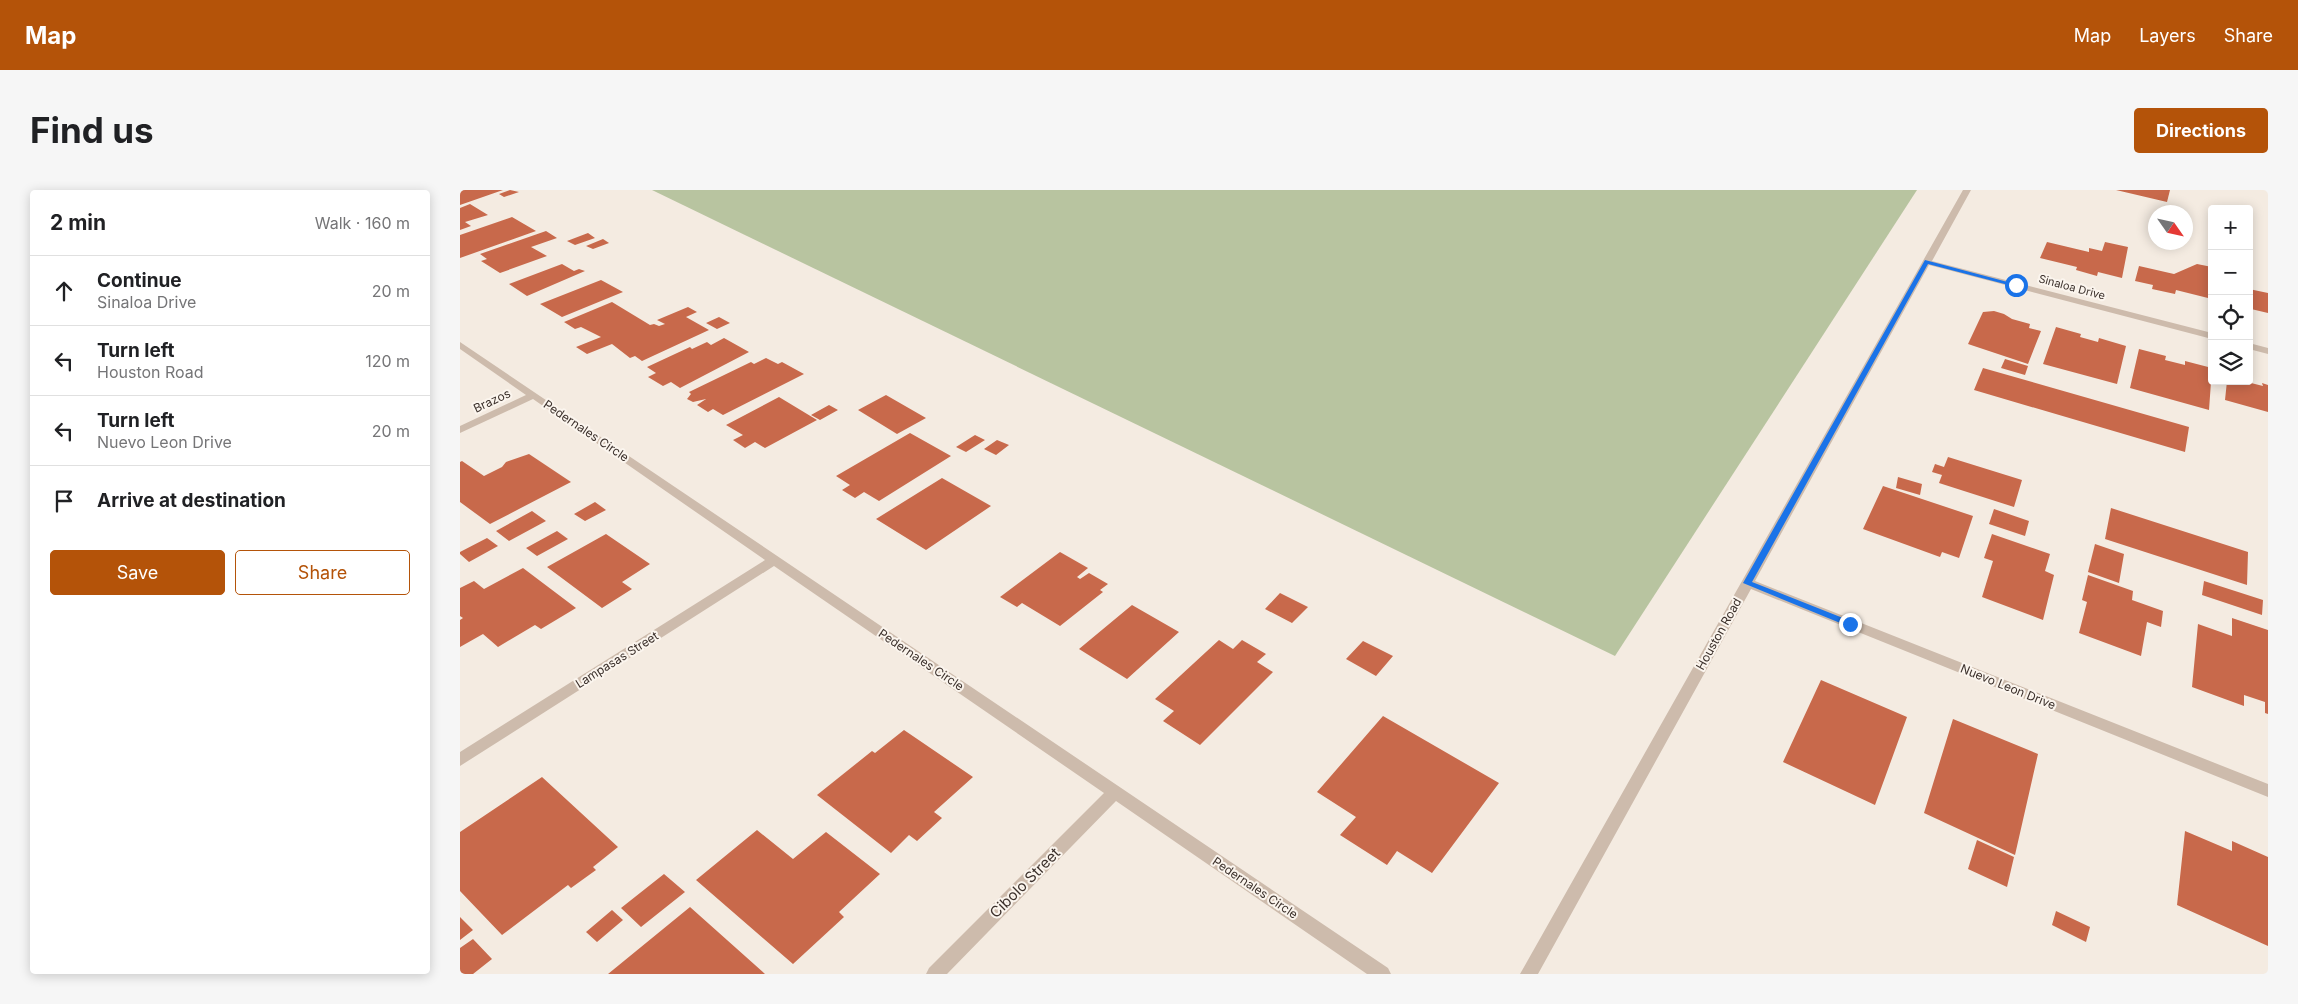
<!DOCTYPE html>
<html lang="en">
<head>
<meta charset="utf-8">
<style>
	body { margin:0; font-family:Inter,sans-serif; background:#f6f6f6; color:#202124 }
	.controls { position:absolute; right:15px; top:15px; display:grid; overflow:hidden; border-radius:5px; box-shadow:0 2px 12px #0003 }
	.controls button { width:45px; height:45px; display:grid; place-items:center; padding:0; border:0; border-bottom:1px solid #e0e0e0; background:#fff; color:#202124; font:25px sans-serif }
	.compass { position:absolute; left:1688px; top:15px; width:45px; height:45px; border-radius:50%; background:#fff; box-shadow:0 2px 12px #0003; rotate:124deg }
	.stop { position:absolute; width:15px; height:15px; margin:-11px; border:4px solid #1a73e8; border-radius:50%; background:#fff }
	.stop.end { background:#1a73e8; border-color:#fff; box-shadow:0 1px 5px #0008 }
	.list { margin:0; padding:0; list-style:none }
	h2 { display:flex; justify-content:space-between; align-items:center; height:65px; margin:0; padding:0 20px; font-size:21px }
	h2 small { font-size:16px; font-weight:400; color:#757577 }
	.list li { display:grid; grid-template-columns:32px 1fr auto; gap:15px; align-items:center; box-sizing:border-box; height:70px; padding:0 20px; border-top:1px solid #e0e0e0 }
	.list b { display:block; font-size:19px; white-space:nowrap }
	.list p { margin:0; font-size:16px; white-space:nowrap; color:#757577 }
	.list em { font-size:16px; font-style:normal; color:#757577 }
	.actions { display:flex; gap:10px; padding:15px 20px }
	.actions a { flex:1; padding:11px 0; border:1px solid #b45309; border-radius:5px; text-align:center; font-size:18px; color:#b45309 }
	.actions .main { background:#b45309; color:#fff }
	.icon { flex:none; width:28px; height:28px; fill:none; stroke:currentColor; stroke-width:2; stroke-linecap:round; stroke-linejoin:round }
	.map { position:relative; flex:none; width:1808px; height:784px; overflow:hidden; border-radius:5px }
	header { display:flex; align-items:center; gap:30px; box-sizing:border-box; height:70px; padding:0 25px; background:#b45309; color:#fff }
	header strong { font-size:24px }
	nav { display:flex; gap:28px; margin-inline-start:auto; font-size:18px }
	.intro { display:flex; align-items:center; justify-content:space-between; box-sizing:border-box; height:120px; padding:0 30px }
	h1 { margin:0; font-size:35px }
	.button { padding:12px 22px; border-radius:5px; background:#b45309; color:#fff; font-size:18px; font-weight:700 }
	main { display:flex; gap:30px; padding:0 30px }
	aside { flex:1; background:#fff; border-radius:5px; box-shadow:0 2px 12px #0003 }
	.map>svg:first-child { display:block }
	.green { fill:#b8c4a0 }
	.building { fill:#c8694b }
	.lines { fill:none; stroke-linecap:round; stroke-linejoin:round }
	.street { fill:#cdbbac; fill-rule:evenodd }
	.route { fill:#1a73e8 }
	.labels { text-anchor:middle; stroke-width:4; stroke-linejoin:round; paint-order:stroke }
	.far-street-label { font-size:11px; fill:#3b302b; stroke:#fbf5ee }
	.street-label { font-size:12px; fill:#3b302b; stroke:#fbf5ee }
	.near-street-label { font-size:15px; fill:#3b302b; stroke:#fbf5ee }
</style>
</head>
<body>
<header>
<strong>Map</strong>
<nav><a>Map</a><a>Layers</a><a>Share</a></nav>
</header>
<div class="intro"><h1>Find us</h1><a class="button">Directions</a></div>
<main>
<aside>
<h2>2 min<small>Walk · 160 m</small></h2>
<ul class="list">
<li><svg class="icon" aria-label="ahead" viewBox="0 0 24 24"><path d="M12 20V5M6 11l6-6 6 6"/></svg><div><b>Continue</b><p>Sinaloa Drive</p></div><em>20 m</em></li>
<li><svg class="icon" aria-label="left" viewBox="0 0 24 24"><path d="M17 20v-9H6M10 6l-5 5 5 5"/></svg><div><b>Turn left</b><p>Houston Road</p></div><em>120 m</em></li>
<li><svg class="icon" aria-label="left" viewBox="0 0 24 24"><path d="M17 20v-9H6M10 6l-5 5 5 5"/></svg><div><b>Turn left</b><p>Nuevo Leon Drive</p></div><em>20 m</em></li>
<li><svg class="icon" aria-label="arrive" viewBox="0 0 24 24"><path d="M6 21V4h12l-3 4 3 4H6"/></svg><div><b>Arrive at destination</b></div></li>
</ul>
<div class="actions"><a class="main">Save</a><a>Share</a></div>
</aside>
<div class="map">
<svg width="1808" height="784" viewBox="0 0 1808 784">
	<rect width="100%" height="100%" fill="#f4ebe1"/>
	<!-- green -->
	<path class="green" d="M 192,0 L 1457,0 L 1155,466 Z"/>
	<!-- building -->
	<path class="building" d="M 0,0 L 43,0 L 0,15 Z
		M 50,0 L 59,2 L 44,7 L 39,4 Z
		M 1656,0 L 1710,0 L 1707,12 Z
		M 10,14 L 28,25 L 5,32 L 11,36 L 0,40 L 0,18 Z
		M 52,27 L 76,41 L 0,68 L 0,45 Z
		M 86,41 L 97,48 L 71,57 L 87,66 L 40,83 L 21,71 L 27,69 L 20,64 Z
		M 128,43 L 135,48 L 115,55 L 107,51 Z
		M 143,49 L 149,53 L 133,59 L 126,56 Z
		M 1587,52 L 1629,62 L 1629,58 L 1642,61 L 1645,52 L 1668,57 L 1662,88 L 1638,82 L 1637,86 L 1616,80 L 1617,77 L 1580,68 Z
		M 102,74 L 114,81 L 119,79 L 125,81 L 67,106 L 49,94 Z
		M 1737,74 L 1752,77 L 1752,109 L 1716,100 L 1715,104 L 1692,99 L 1693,95 L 1675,91 L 1679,76 L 1714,84 Z
		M 141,90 L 163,102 L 102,127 L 80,114 Z
		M 1789,99 L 1808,103 L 1808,123 L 1791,119 L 1789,126 Z
		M 152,112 L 190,135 L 194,134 L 199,136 L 205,134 L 197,130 L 228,117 L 237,122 L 226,127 L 249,140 L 182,171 L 175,166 L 170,168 L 152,154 L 127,164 L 116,157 L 141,147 L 121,137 L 115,139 L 104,132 Z
		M 1534,121 L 1544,124 L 1552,129 L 1570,134 L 1569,138 L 1581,141 L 1568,174 L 1508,154 L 1523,122 Z
		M 259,127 L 270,133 L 257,139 L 246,133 Z
		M 1596,137 L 1621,144 L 1620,147 L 1638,152 L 1639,148 L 1666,156 L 1657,194 L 1583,174 Z
		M 264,148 L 289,162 L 220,198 L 211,192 L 203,196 L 188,187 L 196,183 L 187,177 L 230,157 L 232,159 L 247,152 L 251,155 Z
		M 1679,159 L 1706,166 L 1705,170 L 1725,175 L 1725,171 L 1752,178 L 1749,220 L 1670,198 Z
		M 306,168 L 318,174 L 322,172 L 344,184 L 263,225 L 253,219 L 248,222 L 237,215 L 246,209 L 233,212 L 227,209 L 231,204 L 229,202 L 291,172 L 294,174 Z
		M 1545,169 L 1568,176 L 1565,185 L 1541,178 Z
		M 1523,178 L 1729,237 L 1725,262 L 1514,200 Z
		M 1767,191 L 1783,191 L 1803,196 L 1802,193 L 1808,195 L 1808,222 L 1765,210 Z
		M 426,205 L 466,228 L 437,244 L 398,220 Z
		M 319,207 L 357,230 L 305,258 L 295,252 L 285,258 L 273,250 L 283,245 L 266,235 Z
		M 369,215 L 378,220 L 360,230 L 351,225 Z
		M 450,243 L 491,266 L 419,311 L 404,302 L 395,308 L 382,300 L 390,295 L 376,286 Z
		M 515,245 L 525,250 L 506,262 L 496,257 Z
		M 537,250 L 549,255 L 536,265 L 524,259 Z
		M 69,264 L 111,292 L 30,334 L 0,312 L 0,272 L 2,271 L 24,286 L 42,277 L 46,272 Z
		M 1488,267 L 1562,290 L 1554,317 L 1479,293 L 1482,285 L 1472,282 L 1475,274 L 1484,277 Z
		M 1438,287 L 1462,294 L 1460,305 L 1436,298 Z
		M 482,288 L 531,316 L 466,360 L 416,329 Z
		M 1423,296 L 1513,326 L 1499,368 L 1482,362 L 1480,367 L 1403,339 Z
		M 135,312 L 146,320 L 125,331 L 114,324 Z
		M 1651,318 L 1788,362 L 1787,395 L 1645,349 Z
		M 1534,319 L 1569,331 L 1565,346 L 1529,334 Z
		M 72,321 L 86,331 L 49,351 L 36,341 Z
		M 97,341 L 108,349 L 77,366 L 66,358 Z
		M 146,344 L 190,374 L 162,392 L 172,399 L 142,418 L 87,377 Z
		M 1532,344 L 1590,364 L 1585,381 L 1594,385 L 1583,430 L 1522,407 L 1533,371 L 1524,368 Z
		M 27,348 L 38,356 L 9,372 L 0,364 L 0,362 Z
		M 1635,354 L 1664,364 L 1659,393 L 1628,382 Z
		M 600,362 L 628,378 L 617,387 L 620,389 L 629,383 L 648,394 L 640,400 L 643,402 L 600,436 L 562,413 L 557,417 L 540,407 Z
		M 63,378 L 116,418 L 81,439 L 75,435 L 38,457 L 23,444 L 0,457 L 0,430 L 3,428 L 0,426 L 0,398 L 14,391 L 24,399 Z
		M 1628,385 L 1673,401 L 1672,410 L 1703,421 L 1701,437 L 1687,432 L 1681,466 L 1619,443 L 1627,412 L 1622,410 Z
		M 1744,391 L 1803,410 L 1802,425 L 1742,405 Z
		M 820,403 L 848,417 L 832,433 L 805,419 Z
		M 672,415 L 719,442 L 667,489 L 619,459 Z
		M 1772,428 L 1808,440 L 1808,524 L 1805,523 L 1805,512 L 1784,505 L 1784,516 L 1732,497 L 1738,434 L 1772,446 Z
		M 759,450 L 773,459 L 782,450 L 806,464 L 797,472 L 813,482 L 740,555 L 703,531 L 714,521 L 695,509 Z
		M 903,451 L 933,466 L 916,486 L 886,469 Z
		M 1361,490 L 1447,527 L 1415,615 L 1323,572 Z
		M 923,526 L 1039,593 L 972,683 L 937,661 L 927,675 L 880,645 L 896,627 L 857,602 Z
		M 1493,529 L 1578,564 L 1555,665 L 1464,623 Z
		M 444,540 L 513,587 L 474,622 L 482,628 L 457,651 L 449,645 L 431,663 L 357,605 L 412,561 L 415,563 Z
		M 82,587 L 158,657 L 133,677 L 136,680 L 111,698 L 108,695 L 42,745 L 0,701 L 0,642 Z
		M 297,640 L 333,669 L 366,642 L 420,684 L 379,722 L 384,727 L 333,774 L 236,690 Z
		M 1725,641 L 1772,661 L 1772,651 L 1808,667 L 1808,756 L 1717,715 Z
		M 1517,650 L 1554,667 L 1547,697 L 1508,679 Z
		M 204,684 L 225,702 L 181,737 L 161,718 Z
		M 230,717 L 305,784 L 148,784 Z
		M 152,720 L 163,730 L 137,752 L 126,742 Z
		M 1596,721 L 1630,737 L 1626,752 L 1592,735 Z
		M 0,727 L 13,740 L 0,750 Z
		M 13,749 L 32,769 L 13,784 L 0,784 L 0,758 Z"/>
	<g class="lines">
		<!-- street -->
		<path class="street" d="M 1503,0 L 1511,0 L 1472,71 L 1752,143 L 1752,149 L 1469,75 L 1295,391 L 1808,594 L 1808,607 L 1291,399 L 1078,784 L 1060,784 Z
			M 0,152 L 928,778 L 931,784 L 907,784 L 656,611 L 487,784 L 466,784 L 469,778 L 644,603 L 314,376 L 0,576 L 0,562 L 305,370 L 73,209 L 0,243 L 0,236 L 66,205 L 0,159 Z
			M 1789,153 L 1808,158 L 1808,164 L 1789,159 Z"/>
	</g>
	<!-- route -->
	<path class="route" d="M 1465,70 L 1559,95 L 1556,97 L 1468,74 L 1292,392 L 1393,432 L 1393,436 L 1390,437 L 1283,393 Z"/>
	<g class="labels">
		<!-- far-street labels -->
		<g class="far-street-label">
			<text transform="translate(1612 97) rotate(15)" y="4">Sinaloa Drive</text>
		</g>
		<!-- street labels -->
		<g class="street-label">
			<text transform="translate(32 211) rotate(-25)" y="4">Brazos</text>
			<text transform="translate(126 241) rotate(34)" y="4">Pedernales Circle</text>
			<text transform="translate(1259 444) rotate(-61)" y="4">Houston Road</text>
			<text transform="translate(157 470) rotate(-32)" y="4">Lampasas Street</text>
			<text transform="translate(461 470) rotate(34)" y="4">Pedernales Circle</text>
			<text transform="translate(1548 497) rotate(22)" y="4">Nuevo Leon Drive</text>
			<text transform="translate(795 698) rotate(34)" y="4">Pedernales Circle</text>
		</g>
		<!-- near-street labels -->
		<g class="near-street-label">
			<text transform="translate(565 693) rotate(-45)" y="5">Cibolo Street</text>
		</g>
	</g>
</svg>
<div class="controls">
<button>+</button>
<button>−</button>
<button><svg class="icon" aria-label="locate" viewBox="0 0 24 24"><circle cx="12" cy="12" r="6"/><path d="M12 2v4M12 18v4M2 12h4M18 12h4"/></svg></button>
<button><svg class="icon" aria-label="layers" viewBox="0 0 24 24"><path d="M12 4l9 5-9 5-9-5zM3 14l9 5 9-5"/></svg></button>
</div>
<svg class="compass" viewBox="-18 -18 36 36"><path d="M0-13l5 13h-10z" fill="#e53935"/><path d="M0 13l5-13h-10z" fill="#757577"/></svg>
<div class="stop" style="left:1556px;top:95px"></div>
<div class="stop end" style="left:1390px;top:434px"></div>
</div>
</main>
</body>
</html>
